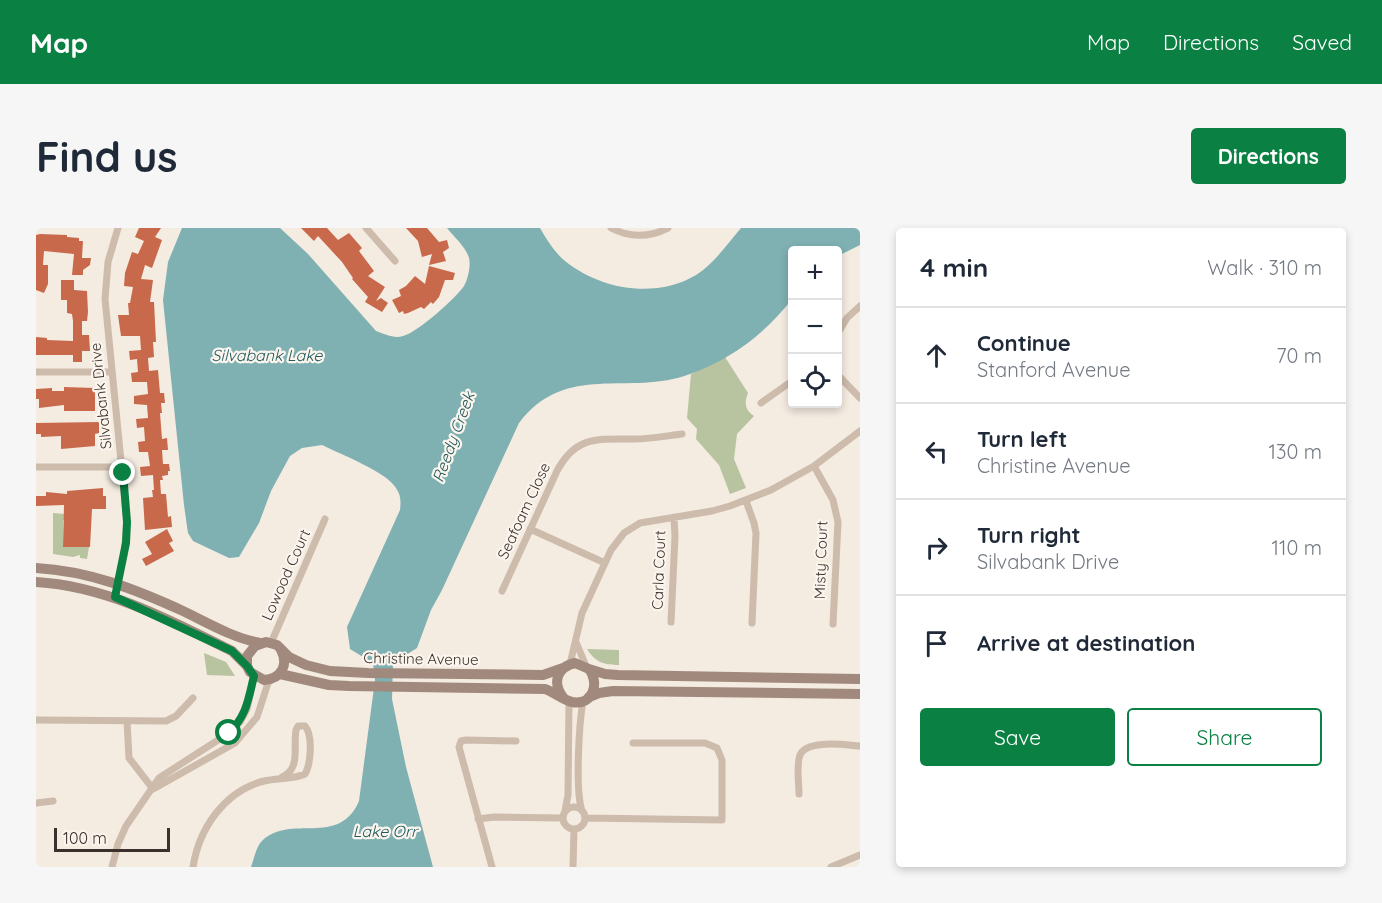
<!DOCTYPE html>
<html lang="en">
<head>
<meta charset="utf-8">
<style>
	body { margin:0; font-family:Quicksand,sans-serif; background:#f6f6f7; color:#1f2937 }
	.controls { position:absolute; right:18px; top:18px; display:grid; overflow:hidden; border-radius:6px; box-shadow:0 3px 9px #0003 }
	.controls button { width:54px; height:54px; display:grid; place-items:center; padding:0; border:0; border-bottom:2px solid #e0e1e3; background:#fff; color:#1f2937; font:30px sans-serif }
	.scale { position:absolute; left:18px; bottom:15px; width:116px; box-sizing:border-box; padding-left:6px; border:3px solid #3b302b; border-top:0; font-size:16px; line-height:21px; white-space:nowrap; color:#3b302b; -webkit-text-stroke:4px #fbf5ee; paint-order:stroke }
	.stop { position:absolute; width:18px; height:18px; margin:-14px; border:4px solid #0b8043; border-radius:50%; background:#fff }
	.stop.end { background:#0b8043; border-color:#fff; box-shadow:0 2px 6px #0008 }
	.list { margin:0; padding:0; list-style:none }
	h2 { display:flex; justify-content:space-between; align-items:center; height:78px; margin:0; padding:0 24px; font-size:26px }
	h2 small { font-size:20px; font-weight:400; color:#747a83 }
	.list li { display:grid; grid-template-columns:39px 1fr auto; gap:18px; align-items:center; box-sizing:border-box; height:96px; padding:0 24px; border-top:2px solid #e0e1e3 }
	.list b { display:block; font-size:22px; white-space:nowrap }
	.list p { margin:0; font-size:20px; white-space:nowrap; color:#747a83 }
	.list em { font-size:20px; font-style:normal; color:#747a83 }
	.actions { display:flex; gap:12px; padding:18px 24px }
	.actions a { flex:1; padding:14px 0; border:2px solid #0b8043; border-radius:6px; text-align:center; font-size:21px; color:#0b8043 }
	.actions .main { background:#0b8043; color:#fff }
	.icon { flex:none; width:33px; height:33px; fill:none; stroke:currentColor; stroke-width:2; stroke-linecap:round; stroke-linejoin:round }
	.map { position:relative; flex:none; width:824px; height:639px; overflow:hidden; border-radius:6px }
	header { display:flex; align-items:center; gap:36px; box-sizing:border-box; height:84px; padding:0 30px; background:#0b8043; color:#fff }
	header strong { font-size:28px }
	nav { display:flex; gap:33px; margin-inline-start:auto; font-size:21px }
	.intro { display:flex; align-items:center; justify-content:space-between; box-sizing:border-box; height:144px; padding:0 36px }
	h1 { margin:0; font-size:42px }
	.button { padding:15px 27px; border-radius:6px; background:#0b8043; color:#fff; font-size:21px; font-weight:700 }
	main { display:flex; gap:36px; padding:0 36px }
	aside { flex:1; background:#fff; border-radius:6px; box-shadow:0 3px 9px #0003 }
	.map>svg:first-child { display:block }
	.green { fill:#b8c4a0 }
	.water { fill:#7fb0b2 }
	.building { fill:#c8694b }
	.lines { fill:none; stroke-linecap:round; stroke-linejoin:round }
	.street { stroke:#cdbbac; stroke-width:7 }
	.secondary { stroke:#a18a7d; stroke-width:10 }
	.route { stroke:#0b8043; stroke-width:8 }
	.labels { text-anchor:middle; stroke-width:4.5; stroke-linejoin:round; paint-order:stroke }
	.street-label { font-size:15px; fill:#3b302b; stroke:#fbf5ee }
	.water-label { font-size:16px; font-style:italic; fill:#1f5a5e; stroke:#fbf5ee }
</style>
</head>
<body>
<header>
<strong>Map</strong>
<nav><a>Map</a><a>Directions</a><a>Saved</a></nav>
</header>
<div class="intro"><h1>Find us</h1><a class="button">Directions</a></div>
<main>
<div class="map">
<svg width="824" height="639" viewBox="0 0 824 639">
	<rect width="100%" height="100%" fill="#f4ebe1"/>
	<!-- green -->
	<path class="green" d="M 689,129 L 712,165 C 708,175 709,182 718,188 L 701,206 L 698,231 L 710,260 L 694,266 L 683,237 L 660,211 L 661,201 L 651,190 L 655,146 Z
		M 17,285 L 52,288 L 51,292 L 27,292 L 27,318 L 53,319 L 51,331 L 44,330 L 44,327 L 37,329 L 17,326 Z
		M 551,421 L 583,422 L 583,437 C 568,437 559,434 551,421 Z
		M 168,425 L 190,434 L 199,448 L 171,447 Z"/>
	<!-- water -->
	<path class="water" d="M 146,0 L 244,0 L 272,26 L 340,103 C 349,106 358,111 367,108 C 381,105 420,70 428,58 C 432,51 435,38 433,30 C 430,19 418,9 411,0 L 504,0 C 511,12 519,25 529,33 C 565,62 620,71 660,47 C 679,35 691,16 705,0 L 824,0 L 824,17 L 802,28 L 802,22 L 756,22 L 756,71 C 730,105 694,132 654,146 C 593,169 530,133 483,195 L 406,362 L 395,382 L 381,420 L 357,435 L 356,471 L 370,539 L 397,639 L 215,639 C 218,631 220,619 226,613 C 254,585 303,620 323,573 L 339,452 L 337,435 L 314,421 L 311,399 L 364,282 C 365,274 365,267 360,260 C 351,244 304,226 286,217 L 266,220 L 254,228 L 235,263 L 223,295 L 203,329 L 193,330 L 157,313 L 152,305 L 148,277 L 127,72 L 132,34 Z"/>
	<!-- building -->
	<path class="building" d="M 103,0 L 125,0 L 119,9 L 126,12 L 116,40 L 109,37 L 105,51 L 117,52 L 114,74 L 118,74 L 120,114 L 117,114 L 118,129 L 112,130 L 113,143 L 122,142 L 124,165 L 128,165 L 129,175 L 125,175 L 126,185 L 124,185 L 126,211 L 131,210 L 132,222 L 126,222 L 127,236 L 133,236 L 134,243 L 132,243 L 132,247 L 126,248 L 127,252 L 124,252 L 125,266 L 130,266 L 132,289 L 135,288 L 136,299 L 109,302 L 107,270 L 117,269 L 116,262 L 118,262 L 117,247 L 105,248 L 104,239 L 114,238 L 112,224 L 103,224 L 102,214 L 109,213 L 108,199 L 101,200 L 100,191 L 112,190 L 111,177 L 98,176 L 98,168 L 112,166 L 111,154 L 96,154 L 95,145 L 102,144 L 101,131 L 94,132 L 93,123 L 105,122 L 104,108 L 85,108 L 82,87 L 93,87 L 92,75 L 94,75 L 97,59 L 88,58 L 89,45 L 96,24 L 102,26 L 108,13 L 99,9 Z
		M 265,0 L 291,0 L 302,12 L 313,5 L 326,20 L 323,23 L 338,43 L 332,48 L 349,59 L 340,73 L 345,70 L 352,75 L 346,84 L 329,74 L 332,69 L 316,51 L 317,50 L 306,34 L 282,8 L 278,13 Z
		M 370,0 L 391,0 L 403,14 L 411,12 L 413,20 L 407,24 L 410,33 L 393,37 L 396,26 L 386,29 L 382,13 Z
		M 4,6 L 31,7 L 31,9 L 43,10 L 43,13 L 47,13 L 46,30 L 55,30 L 54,37 L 47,42 L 47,47 L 36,47 L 38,26 L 8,23 L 7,37 L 12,37 L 12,56 L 8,65 L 0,62 L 0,7 Z
		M 393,38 L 419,45 L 417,52 L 409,52 L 403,69 L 397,76 L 395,74 L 388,81 L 385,79 L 372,85 L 368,86 L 367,83 L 363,85 L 356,72 L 365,68 L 363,62 L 370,58 L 379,48 L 389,56 Z
		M 25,52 L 38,52 L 38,62 L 51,63 L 52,84 L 51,93 L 46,93 L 46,107 L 53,107 L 54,123 L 46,123 L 46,134 L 37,134 L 37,127 L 0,127 L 0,109 L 11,110 L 11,112 L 37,113 L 37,93 L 36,86 L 31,85 L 31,72 L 25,72 Z
		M 28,159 L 59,160 L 59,183 L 28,183 L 28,177 L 3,180 L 3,171 L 0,171 L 0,161 L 16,160 L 16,163 L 28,163 Z
		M 63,194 L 63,205 L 59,206 L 59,218 L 25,221 L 25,208 L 5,209 L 5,206 L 0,206 L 0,195 Z
		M 67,260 L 67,268 L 70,268 L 70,281 L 56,281 L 54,319 L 27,319 L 28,277 L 0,278 L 0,268 L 10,268 L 10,264 L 31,266 L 31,263 Z
		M 131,301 L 137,313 L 133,315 L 138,323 L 110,338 L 106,331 L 116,326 L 109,314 Z"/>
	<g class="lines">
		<!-- street -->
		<path class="street" d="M 330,0 L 359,33
			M 575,0 C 594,10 614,9 632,0
			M 802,105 L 811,90 L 824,78
			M 0,144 L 76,144
			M 802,147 L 824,170
			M 725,175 L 756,153
			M 778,238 L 797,272 L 802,294 L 797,396
			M 0,239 L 86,239
			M 710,273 L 718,295 L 720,305 L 716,395
			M 494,301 L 569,335
			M 466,363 L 521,243 C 540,207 563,211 598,211 C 614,211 630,208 646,206
			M 79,369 L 88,326 L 91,294 L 69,71 L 72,34 L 82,0
			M 635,394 L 639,308 L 638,290
			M 540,414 L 550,438
			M 235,415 L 289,291
			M 534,436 L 546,385 L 575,322 L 588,305 L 604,295 L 676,283 L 694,278 L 735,262 L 778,238 L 824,203
			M 0,492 L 130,493 L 140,488 L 157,470
			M 91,493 L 93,530 L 117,561
			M 119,560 L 199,515 L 221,489 L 233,452
			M 763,566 C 763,555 760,537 764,527 C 771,511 809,517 824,518
			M 0,575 L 17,573
			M527 590a11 11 0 1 1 22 0a11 11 0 1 1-22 0Z
			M 529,583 L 532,567 L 533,473
			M 546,583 C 539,562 543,496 547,473
			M 549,590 L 686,592 L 686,532 L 681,520 L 669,515 L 597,515
			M 442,591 L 458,589 L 526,590
			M 76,639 L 82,616 L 90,598 L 123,550 L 193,505 L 204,494 L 211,481 L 218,448
			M 157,639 C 163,601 188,563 228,553 C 240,550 259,551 269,546 C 275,536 277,507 269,498 L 262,498 L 260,502 C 257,519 265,541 246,549
			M 456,639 L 423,519 L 425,513 L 430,512 L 480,513
			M 537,639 L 538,601
			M 795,639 L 824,627"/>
		<!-- secondary -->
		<path class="secondary" d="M 0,340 C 53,343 99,361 147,383 C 172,395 197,410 224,415
			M 0,354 C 70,358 134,392 196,423 L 211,438
			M 245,422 C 253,437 245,451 228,452 L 214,444 L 211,438 L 211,428 L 219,418 L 230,414 L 241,417 L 253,429 L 270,437 L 294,443 L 332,445 L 507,447 L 527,440
			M 553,441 L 569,446 L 582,447 L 824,451
			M 244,446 L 293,457 L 313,458 L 509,461 C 518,464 527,472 536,474 C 557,478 564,455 553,441 L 539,435 C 521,439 516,455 527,469
			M 553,469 L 563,465 L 577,463 L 824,466"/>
	</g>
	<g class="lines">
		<!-- route -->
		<path class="route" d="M 87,245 L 91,294 L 90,315 L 79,369 L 196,423 L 211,438 L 218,448 C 212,472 211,487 193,505"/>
	</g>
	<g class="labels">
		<!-- street labels -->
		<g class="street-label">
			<text transform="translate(65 168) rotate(-96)" y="5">Silvabank Drive</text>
			<text transform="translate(488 283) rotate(-65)" y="5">Seafoam Close</text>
			<text transform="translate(785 332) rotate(-88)" y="5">Misty Court</text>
			<text transform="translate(623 342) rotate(-88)" y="5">Carla Court</text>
			<text transform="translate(250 347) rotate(-66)" y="5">Lowood Court</text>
			<text transform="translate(385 431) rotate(1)" y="5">Christine Avenue</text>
		</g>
		<!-- water labels -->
		<g class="water-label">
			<text x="231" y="133">Silvabank Lake</text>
			<text transform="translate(417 209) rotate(-70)" y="6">Reedy Creek</text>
			<text x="349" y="609">Lake Orr</text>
		</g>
	</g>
</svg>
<div class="controls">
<button>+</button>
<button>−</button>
<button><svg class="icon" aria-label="locate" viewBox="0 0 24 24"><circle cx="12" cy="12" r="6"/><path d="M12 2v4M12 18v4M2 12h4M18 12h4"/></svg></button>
</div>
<div class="scale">100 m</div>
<div class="stop" style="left:193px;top:505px"></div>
<div class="stop end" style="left:87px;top:245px"></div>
</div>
<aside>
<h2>4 min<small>Walk · 310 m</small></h2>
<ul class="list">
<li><svg class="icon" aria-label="ahead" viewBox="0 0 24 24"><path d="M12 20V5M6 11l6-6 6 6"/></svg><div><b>Continue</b><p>Stanford Avenue</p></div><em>70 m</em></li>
<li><svg class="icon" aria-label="left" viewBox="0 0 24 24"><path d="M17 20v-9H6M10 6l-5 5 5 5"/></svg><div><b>Turn left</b><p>Christine Avenue</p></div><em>130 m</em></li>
<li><svg class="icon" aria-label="right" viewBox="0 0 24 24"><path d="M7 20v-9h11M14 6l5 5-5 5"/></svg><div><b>Turn right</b><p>Silvabank Drive</p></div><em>110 m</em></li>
<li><svg class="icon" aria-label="arrive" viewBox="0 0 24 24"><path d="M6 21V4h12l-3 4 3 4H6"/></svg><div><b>Arrive at destination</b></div></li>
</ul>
<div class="actions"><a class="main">Save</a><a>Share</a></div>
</aside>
</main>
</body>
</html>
